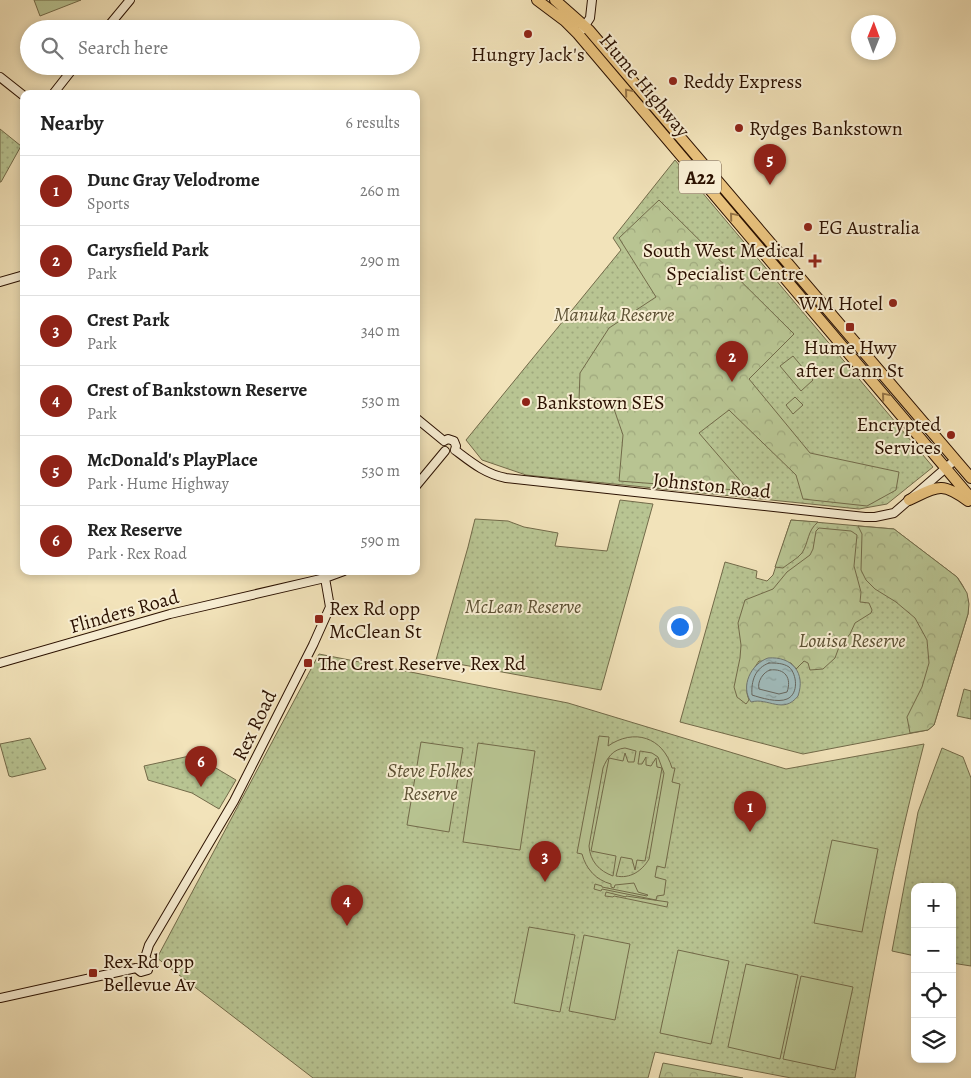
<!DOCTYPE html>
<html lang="en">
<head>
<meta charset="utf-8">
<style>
	body { margin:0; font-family:Alegreya,serif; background:#f6f6f6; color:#222 }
	.controls { position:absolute; right:15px; bottom:15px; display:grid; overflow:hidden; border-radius:10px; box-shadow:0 2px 8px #0003 }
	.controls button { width:45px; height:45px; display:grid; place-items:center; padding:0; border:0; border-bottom:1px solid #e0e0e0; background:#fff; color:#222; font:25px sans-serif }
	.compass { position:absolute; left:851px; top:15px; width:45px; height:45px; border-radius:50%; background:#fff; box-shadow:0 2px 8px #0003; rotate:1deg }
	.you { position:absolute; left:679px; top:626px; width:18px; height:18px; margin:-12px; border:4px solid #fff; border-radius:50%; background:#1a73e8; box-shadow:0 0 0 8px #1a73e833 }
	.badge { display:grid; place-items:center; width:32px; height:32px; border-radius:50%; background:#8f2418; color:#fff; font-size:16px; font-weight:700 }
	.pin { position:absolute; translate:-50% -41px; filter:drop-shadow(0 1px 2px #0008) }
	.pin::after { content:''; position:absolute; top:26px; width:18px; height:15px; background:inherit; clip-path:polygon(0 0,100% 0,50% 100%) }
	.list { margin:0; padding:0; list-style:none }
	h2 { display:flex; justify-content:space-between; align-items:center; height:65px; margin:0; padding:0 20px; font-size:21px }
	h2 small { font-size:16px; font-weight:400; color:#767676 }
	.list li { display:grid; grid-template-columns:32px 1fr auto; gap:15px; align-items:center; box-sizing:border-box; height:70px; padding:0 20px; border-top:1px solid #e0e0e0 }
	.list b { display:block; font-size:19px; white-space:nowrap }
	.list p { margin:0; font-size:16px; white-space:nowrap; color:#767676 }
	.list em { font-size:16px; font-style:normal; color:#767676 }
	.icon { flex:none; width:28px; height:28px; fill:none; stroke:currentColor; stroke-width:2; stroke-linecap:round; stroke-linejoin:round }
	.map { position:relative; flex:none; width:971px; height:1078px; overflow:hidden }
	.search { position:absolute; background:#fff; box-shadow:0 2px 8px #0003; left:20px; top:20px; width:400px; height:55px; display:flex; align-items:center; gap:12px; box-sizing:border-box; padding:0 18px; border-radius:28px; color:#767676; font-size:19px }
	.panel { position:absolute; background:#fff; box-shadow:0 2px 8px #0003; left:20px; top:90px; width:400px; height:485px; border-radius:10px }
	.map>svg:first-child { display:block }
	.green { fill:url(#green-dots); stroke:#726a49 }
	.forest { fill:url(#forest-crowns); stroke:#726a49 }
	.pitch { fill:#b8c492; stroke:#726a49; fill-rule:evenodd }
	.water { fill:url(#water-ripples); stroke:#717770 }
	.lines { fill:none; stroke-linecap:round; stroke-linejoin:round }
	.shore { stroke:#66665e; stroke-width:1 }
	.secondary-casing { stroke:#2b1100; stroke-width:10 }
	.highway-casing { stroke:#2b1100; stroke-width:12 }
	.secondary { stroke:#f7edd2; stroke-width:8 }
	.highway { stroke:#e9c27d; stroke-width:10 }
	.oneway { stroke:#947245 }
	.poi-dot { fill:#8f2418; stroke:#f7edd2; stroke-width:2 }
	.labels { text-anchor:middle; stroke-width:4; stroke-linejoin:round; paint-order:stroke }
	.shield { fill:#f7edd2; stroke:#68533f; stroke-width:1 }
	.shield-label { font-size:19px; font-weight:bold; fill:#2b1100 }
	.poi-label { font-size:20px; fill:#2b1100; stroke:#f7edd2; text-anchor:start }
	.street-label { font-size:20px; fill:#2b1100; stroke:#f7edd2 }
	.park-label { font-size:20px; font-style:italic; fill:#5c5033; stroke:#f7edd2 }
</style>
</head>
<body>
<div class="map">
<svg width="971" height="1078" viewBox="0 0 971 1078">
	<defs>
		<pattern id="green-dots" width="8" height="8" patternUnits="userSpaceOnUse" patternTransform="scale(1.25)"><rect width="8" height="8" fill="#b8c492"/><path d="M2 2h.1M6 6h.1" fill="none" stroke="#9ea77c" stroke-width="1.8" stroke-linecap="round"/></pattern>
		<pattern id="forest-crowns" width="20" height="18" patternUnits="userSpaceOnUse" patternTransform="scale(1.25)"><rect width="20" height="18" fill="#b8c492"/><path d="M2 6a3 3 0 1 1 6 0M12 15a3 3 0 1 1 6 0" fill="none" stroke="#9ea77c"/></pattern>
		<pattern id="water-ripples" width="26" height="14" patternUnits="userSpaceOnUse" patternTransform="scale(1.25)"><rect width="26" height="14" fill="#a0bbbb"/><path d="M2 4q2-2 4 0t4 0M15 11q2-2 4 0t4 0" fill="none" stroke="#8aa09f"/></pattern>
	</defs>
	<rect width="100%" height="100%" fill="#f2e3ba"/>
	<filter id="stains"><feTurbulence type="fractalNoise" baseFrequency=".004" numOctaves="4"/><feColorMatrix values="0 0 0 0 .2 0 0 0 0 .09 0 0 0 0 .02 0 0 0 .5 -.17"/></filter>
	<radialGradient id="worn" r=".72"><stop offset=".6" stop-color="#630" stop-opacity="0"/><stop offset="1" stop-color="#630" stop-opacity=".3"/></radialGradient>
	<!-- green -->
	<path class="green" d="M 0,129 L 21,146 L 1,182 L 0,182 Z
		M 675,160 L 933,467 L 887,504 L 859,509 L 526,475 L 482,460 L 466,440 L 621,250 L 613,238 Z
		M 620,500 L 653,504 L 601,690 L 436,660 L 468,547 L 475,519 L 508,521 L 524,527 L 558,533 L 555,546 L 607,551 Z
		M 791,520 L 894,529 L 957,577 C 966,589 970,599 968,614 L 934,725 L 928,730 L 803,754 L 680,722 L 725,562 L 757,571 L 756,578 L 767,581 L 773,575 Z
		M 319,654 L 568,703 L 786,769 L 924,744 C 895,854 874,966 855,1078 L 791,1078 L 655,1052 L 648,1078 L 313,1078 L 157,958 Z
		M 964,689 L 971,691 L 971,719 L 957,716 Z
		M 30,738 L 46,769 L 12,777 L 9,776 L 0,744 Z
		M 942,748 L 963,757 L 971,778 L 971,966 L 952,963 L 952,887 L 915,887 L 915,956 L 892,951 L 918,812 Z
		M 194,755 L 236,780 L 219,809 L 192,793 L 148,780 L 144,766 Z"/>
	<!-- forest -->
	<path class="forest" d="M 659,200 L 794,334 L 749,379 L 810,453 L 899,472 L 896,490 L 867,506 L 803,499 L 796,475 L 729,410 L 699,433 L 749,491 L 619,481 L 623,435 L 613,406 L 579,400 L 580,373 L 609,328 L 656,297 L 619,238 Z
		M 791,520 L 818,522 C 807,531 809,542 802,553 C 797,559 789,563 783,568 L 775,567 Z
		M 858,526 L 894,529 L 957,577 L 967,593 L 969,604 L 968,614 L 934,725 L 928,730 L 910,733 L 907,717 L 922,687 L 929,663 L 927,640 L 915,618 L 896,602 L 875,589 L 866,580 L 861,570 L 862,534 Z
		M 819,528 L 851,531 L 857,535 L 854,566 L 861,592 L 860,602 L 869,603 L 872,610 L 871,613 L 855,623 L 850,634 L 839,647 L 835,658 L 823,669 L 810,670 L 808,663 L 804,661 L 796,669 L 791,663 L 759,661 C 750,674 743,685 749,700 L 746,704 L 737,697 L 734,687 L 740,658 L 741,645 L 738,623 L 745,600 L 773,589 L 787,572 L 810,555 L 813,549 L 816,531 Z
		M 663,1063 L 743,1078 L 659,1078 Z"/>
	<!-- pitch -->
	<path class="pitch" d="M 34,0 L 81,0 L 40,16 Z
		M 793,356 L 813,380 L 801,391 L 780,366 Z
		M 795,397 L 803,405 L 793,414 L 786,405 Z
		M 599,736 L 609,737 L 608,746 C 634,728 663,737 672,768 L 675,768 L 672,782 L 680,784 L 665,868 L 657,866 L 655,877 L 666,880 L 664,895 L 657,896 L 656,900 L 602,889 L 601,891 L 594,889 L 595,884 L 602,886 L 602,887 L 647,896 L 648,895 L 638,892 L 634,883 L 615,885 L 614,888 L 611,887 L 611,884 C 596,880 586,869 582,854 L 577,853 ZM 625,748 L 636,751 L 634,762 L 628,762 L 625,753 L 623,761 L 609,758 L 591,851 L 616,856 L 613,876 C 599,871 590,861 589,846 L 603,768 C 607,758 613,749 625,748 ZM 640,751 L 652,753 L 658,757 L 664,773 L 649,859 C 642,871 630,879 616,876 L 621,857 L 632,859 L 635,870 L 637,860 L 645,861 L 662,768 L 657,767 L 656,758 L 651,766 L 646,765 L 646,757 L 642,764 L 638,764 Z
		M 421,742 L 463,748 L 449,832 L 407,825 Z
		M 478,743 L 535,751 L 520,850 L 463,842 Z
		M 832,840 L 878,849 L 862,932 L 814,923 Z
		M 606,892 L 626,897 L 626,896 L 668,902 L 667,907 L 614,896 L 613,897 L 605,896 Z
		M 529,927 L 575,935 L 560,1012 L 514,1003 Z
		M 584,935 L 630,944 L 615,1020 L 569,1011 Z
		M 678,950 L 729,961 L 711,1044 L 660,1033 Z
		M 746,964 L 798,975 L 780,1059 L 728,1047 Z
		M 801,976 L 853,987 L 835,1070 L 783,1059 Z"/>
	<!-- water -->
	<path class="water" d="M 768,658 C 792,656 806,673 798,696 C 783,715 768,697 751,702 C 740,686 751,664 768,658 Z"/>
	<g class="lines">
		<!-- shore -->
		<path class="shore" d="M 769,663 C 776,663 783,663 789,667 C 797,674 799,694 787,699 C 778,703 761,698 752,695 C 751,681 755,668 769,663 Z
			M 770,670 C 785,668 792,678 787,692 L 779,694 L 759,689 C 757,682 763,672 770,670 Z"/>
		<!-- secondary casing -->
		<g class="secondary-casing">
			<path id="secondary" d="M 106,29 L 130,0
				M 582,30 L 590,18 L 592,0
				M 0,77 L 24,96
				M 53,94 L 75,66
				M 0,282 L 24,275
				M 416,418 L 444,441
				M 444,441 L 448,439 L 454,441 L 456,446 L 455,450
				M 455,450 C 471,462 485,474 506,478 L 865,517 L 875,517 L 894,513 L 955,460
				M 416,486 L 445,451
				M 0,663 L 170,614 L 325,578 L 344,571
				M 145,958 L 149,945 L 234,801 L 313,645 L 330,607 L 325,578
				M 136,968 L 141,972 L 148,970 L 149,962 L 145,958
				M 0,998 L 136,968"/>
		</g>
		<!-- highway casing -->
		<g class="highway-casing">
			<path id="highway" d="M 537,0 L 565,21 L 578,34 L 971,498
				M 555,0 L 589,30 L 971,478
				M 909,500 C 937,487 941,481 968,501"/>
		</g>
		<!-- secondary -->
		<use href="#secondary" class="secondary"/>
		<!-- highway -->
		<use href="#highway" class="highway"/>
	</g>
	<!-- one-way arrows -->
	<defs><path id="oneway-chevron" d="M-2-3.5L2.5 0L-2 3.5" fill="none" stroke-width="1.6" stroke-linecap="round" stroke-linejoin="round" transform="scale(1.25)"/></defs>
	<g class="oneway">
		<use href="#oneway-chevron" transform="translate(628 92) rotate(-130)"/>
		<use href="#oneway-chevron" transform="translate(733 216) rotate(-130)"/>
		<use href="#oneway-chevron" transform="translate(885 396) rotate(-130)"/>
	</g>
	<!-- markers -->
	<g class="poi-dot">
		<circle cx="528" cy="34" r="5"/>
		<circle cx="673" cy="81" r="5"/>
		<circle cx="739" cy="128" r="5"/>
		<circle cx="808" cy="227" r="5"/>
		<path d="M812.5 253.5h5v5h5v5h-5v5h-5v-5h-5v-5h5z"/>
		<circle cx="893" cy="303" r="5"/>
		<rect x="845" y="322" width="10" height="10" rx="2.5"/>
		<circle cx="526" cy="402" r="5"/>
		<circle cx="951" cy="435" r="5"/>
		<rect x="314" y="614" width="10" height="10" rx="2.5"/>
		<rect x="303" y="658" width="10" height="10" rx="2.5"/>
		<rect x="88" y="968" width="10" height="10" rx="2.5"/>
	</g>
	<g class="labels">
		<!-- shield labels -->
		<rect class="shield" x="679" y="160.5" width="42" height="33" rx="4"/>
		<g class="shield-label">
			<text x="700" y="184">A22</text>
		</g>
		<!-- poi labels -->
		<g class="poi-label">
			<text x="528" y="61" text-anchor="middle">Hungry Jack's</text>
			<text x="683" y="88">Reddy Express</text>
			<text x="749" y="135">Rydges Bankstown</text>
			<text x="818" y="234">EG Australia</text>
			<text x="804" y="257" text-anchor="end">South West Medical<tspan x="804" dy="23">Specialist Centre</tspan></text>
			<text x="883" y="310" text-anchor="end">WM Hotel</text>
			<text x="850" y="354" text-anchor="middle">Hume Hwy<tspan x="850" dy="23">after Cann St</tspan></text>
			<text x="536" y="409">Bankstown SES</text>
			<text x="941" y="431" text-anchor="end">Encrypted<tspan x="941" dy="23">Services</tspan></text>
			<text x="329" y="615">Rex Rd opp<tspan x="329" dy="23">McClean St</tspan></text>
			<text x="318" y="670">The Crest Reserve, Rex Rd</text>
			<text x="103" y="968">Rex Rd opp<tspan x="103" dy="23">Bellevue Av</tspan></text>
		</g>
		<!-- street labels -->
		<g class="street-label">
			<text transform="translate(645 85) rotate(50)" y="7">Hume Highway</text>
			<text transform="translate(712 485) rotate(6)" y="7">Johnston Road</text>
			<text transform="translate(124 611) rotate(-16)" y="7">Flinders Road</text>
			<text transform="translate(254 725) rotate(-64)" y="7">Rex Road</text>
		</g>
		<!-- park labels -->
		<g class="park-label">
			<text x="614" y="321">Manuka Reserve</text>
			<text x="523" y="613">McLean Reserve</text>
			<text x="852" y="647">Louisa Reserve</text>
			<text x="430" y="777">Steve Folkes<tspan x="430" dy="23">Reserve</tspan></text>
		</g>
	</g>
	<rect width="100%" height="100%" filter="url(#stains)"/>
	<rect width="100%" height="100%" fill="url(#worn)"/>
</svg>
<div class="controls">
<button>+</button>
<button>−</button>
<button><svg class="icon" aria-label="locate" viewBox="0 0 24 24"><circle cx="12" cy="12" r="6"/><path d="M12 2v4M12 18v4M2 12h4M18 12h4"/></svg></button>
<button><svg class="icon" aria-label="layers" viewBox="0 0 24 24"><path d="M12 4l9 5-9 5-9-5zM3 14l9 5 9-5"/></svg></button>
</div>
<svg class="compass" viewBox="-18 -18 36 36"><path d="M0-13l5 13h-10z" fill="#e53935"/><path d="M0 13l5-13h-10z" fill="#767676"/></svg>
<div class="you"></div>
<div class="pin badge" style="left:750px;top:832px">1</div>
<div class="pin badge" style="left:732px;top:382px">2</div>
<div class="pin badge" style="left:545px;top:882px">3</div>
<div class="pin badge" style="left:347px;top:926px">4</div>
<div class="pin badge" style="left:770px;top:185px">5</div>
<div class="pin badge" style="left:201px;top:787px">6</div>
<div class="search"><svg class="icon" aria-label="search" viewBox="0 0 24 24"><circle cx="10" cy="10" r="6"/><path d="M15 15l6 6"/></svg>Search here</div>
<section class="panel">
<h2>Nearby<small>6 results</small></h2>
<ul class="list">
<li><span class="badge">1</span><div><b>Dunc Gray Velodrome</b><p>Sports</p></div><em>260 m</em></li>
<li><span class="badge">2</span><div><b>Carysfield Park</b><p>Park</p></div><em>290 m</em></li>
<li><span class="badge">3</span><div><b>Crest Park</b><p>Park</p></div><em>340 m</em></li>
<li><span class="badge">4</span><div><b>Crest of Bankstown Reserve</b><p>Park</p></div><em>530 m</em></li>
<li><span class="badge">5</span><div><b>McDonald's PlayPlace</b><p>Park · Hume Highway</p></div><em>530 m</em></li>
<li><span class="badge">6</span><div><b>Rex Reserve</b><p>Park · Rex Road</p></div><em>590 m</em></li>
</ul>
</section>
</div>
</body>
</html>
